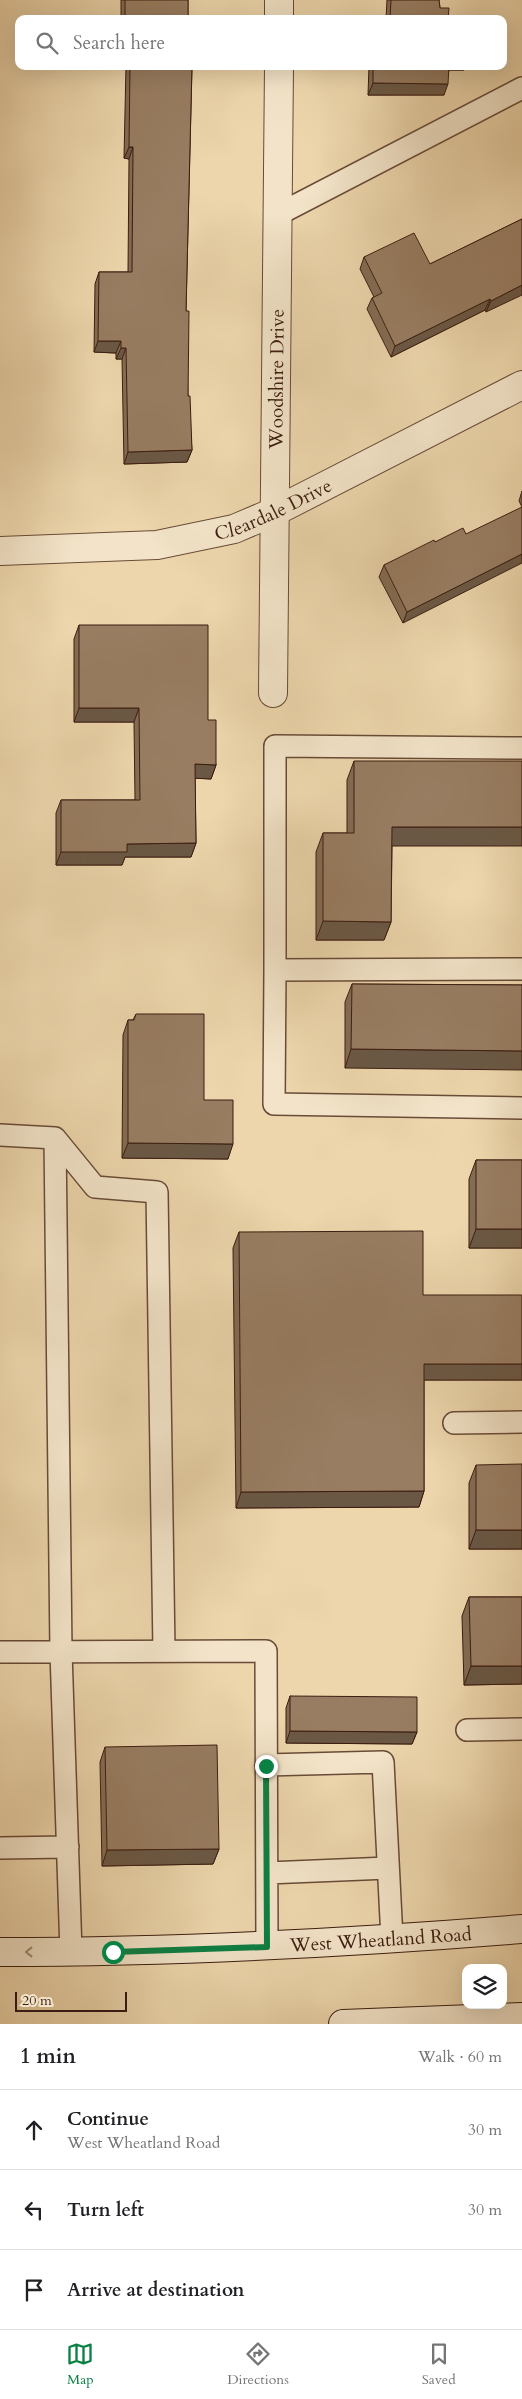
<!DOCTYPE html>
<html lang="en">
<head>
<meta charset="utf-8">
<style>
	body { margin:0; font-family:Cardo,serif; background:#f2f2f2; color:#202124 }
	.controls { position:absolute; right:15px; bottom:15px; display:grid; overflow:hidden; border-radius:10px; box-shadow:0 5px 20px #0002 }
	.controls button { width:45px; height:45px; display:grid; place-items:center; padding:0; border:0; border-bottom:1px solid #e0e0e0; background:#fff; color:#202124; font:25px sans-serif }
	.scale { position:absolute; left:15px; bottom:12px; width:112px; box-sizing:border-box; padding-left:5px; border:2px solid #3c1d11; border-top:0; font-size:14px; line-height:18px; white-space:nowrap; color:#3c1d11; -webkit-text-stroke:4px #f3e4c9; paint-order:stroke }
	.stop { position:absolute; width:15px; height:15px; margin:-11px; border:4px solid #0b8043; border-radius:50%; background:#fff }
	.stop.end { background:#0b8043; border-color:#fff; box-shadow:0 1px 5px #0008 }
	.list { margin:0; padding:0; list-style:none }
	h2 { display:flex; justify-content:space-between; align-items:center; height:65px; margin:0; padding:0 20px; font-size:21px }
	h2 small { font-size:16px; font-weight:400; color:#757577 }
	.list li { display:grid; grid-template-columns:32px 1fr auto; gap:15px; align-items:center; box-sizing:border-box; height:80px; padding:0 20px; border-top:1px solid #e0e0e0 }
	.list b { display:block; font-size:19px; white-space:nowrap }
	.list p { margin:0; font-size:16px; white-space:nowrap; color:#757577 }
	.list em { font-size:16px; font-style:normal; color:#757577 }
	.icon { flex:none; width:28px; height:28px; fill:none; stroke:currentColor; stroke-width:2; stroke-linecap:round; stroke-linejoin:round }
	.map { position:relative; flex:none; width:522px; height:2024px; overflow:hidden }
	.search { position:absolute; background:#fff; box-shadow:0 5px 20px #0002; left:15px; right:15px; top:15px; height:55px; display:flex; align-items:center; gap:12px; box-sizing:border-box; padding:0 18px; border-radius:10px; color:#757577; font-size:19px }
	.sheet { height:305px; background:#fff }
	nav { display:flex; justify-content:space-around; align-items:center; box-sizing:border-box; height:70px; border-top:1px solid #e0e0e0; background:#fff; font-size:14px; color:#757577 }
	nav a { display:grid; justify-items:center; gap:2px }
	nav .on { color:#0b8043 }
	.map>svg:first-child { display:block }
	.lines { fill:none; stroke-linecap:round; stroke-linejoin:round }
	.service-casing { stroke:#684b38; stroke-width:24 }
	.minor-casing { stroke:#684b38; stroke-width:30 }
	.tertiary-casing { stroke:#684b38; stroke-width:30 }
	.secondary-casing { stroke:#3c1d11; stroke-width:30 }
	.service { stroke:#f3e4c9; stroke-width:21 }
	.minor { stroke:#f3e4c9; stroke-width:28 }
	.tertiary { stroke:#f3e4c9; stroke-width:28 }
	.secondary { stroke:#f3e4c9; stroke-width:28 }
	.wall { fill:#836c54; stroke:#3c1d11 }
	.shaded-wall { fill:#6a5845; stroke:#3c1d11 }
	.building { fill:#987d62; stroke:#3c1d11 }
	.oneway { stroke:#a18a76 }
	.route { stroke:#0b8043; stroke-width:6 }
	.labels { text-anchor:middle; stroke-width:4; stroke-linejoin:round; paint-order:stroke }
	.street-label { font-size:19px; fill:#3c1d11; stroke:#f3e4c9 }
</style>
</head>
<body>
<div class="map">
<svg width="522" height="2024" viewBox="0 0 522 2024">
	<rect width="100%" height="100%" fill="#edd6ac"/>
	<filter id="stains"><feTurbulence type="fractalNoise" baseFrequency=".004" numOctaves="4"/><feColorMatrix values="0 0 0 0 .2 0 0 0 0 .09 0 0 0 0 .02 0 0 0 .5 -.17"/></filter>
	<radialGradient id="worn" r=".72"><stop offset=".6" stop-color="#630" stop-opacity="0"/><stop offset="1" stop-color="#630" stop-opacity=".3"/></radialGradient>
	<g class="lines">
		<!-- service casing -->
		<g class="service-casing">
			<path id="service" d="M 279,214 L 522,88
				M 522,969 L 275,970 L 274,1104 L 522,1108
				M 275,970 L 275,746 L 522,748
				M 0,1135 L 55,1138 L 61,1652 L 71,1952
				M 55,1138 L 95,1187 L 157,1192 L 164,1651
				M 454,1423 L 522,1422
				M 0,1652 L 266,1651 L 267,1947
				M 467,1730 L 522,1729
				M 266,1765 L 383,1762 L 392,1939
				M 0,1848 L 68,1847
				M 267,1873 L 388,1868"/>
		</g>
		<!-- minor casing -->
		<g class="minor-casing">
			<g id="minor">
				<path d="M 279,19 L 279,0"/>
				<path id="s1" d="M 273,693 L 279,66"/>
			</g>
		</g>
		<!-- tertiary casing -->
		<g class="tertiary-casing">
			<g id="tertiary">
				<path id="s2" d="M 0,551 L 157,545 L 234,529 L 274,512 L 522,385"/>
			</g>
		</g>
		<!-- secondary casing -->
		<g class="secondary-casing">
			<g id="secondary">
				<path id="s3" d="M 0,1952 C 175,1952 348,1943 522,1929"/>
				<path d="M 343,2024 L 522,2017"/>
			</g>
		</g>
		<!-- service -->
		<use href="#service" class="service"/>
		<!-- minor -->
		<use href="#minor" class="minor"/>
		<!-- tertiary -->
		<use href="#tertiary" class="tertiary"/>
		<!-- secondary -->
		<use href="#secondary" class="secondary"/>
	</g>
	<!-- wall -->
	<path class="wall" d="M 121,0 L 188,0 L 188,19 L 121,19 Z
		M 387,0 L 439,0 L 440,8 L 448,19 L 386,19 Z
		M 126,66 L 192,66 L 186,311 L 188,396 L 192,450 L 187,462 L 124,464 L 122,359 L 116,359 L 116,353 L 94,352 L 95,284 L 99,272 L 128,272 L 129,159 L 124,158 Z
		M 369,66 L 466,66 L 464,70 L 449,70 L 444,95 L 368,95 Z
		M 522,219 L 486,312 L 485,310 L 391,357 L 367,309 L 372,298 L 374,297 L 360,269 L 364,257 L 430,264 Z
		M 522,491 L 522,507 L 519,501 Z
		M 466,534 L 403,623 L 379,577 L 384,565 L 435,542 Z
		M 79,625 L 208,720 L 216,765 L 211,779 L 195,778 L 196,843 L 191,857 L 125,857 L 122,865 L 56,865 L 56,813 L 61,800 L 135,800 L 134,722 L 74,722 L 74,639 Z
		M 354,761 L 392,846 L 391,922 L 384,940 L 316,940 L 316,852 L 323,833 L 347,833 L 347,780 Z
		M 352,984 L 522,985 L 345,1068 L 345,1002 Z
		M 136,1014 L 204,1100 L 228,1159 L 122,1158 L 123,1035 L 128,1020 L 133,1020 Z
		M 476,1160 L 522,1160 L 522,1248 L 469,1248 L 469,1179 Z
		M 239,1232 L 423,1295 L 522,1380 L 424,1380 L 424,1491 L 419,1507 L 236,1508 L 233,1248 Z
		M 476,1465 L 522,1549 L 469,1549 L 469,1483 Z
		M 469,1597 L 522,1597 L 522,1684 L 464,1685 L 462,1616 Z
		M 290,1696 L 417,1732 L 412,1744 L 286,1743 L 286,1708 Z
		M 105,1747 L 219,1849 L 213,1864 L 102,1866 L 100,1762 Z"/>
	<!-- shaded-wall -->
	<path class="shaded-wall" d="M 446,66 L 466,66 L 464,70 L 445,70 Z
		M 373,83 L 448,84 L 444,95 L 368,95 Z
		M 129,147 L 133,147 L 129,159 L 124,158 Z
		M 522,285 L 522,295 L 486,312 L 491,301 Z
		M 490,299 L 485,310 L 391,357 L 395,346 Z
		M 98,341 L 121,341 L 116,353 L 94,352 Z
		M 121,348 L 126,348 L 122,359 L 116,359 Z
		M 192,450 L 187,462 L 124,464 L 128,452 Z
		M 522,554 L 522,563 L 403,623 L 407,612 Z
		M 79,708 L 139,708 L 134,722 L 74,722 Z
		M 195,764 L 216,765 L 211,779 L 190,778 Z
		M 392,827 L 522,827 L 522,846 L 385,846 Z
		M 196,843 L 191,857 L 125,857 L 122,865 L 56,865 L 61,852 L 127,844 Z
		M 323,921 L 391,922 L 384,940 L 316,940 Z
		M 351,1049 L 522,1051 L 522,1070 L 345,1068 Z
		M 128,1143 L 233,1144 L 228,1159 L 122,1158 Z
		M 476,1229 L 522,1229 L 522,1248 L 469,1248 Z
		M 424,1364 L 522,1364 L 522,1380 L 418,1380 Z
		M 424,1491 L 419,1507 L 236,1508 L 241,1492 Z
		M 476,1530 L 522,1530 L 522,1549 L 469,1549 Z
		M 471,1666 L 522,1666 L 522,1684 L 464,1685 Z
		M 290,1731 L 417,1732 L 412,1744 L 286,1743 Z
		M 219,1849 L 213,1864 L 102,1866 L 107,1850 Z"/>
	<!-- building -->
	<path class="building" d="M 125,0 L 188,0 L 188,19 L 125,19 Z
		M 391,0 L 439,0 L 440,8 L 449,8 L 448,19 L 390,19 Z
		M 130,66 L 192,66 L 186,311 L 189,311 L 188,396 L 190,396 L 192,450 L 128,452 L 126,348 L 121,348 L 121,341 L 98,341 L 99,272 L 132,272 L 133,147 L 129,147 Z
		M 373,66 L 449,66 L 448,84 L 373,83 Z
		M 522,219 L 522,285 L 491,301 L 490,299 L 395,346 L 372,298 L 382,293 L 364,257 L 414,233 L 430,264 Z
		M 522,507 L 522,554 L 407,612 L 384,565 L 434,540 L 435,542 L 463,528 L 466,534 Z
		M 79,625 L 208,625 L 208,720 L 216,720 L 216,765 L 195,764 L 196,843 L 127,844 L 127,852 L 61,852 L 61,800 L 140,800 L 139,708 L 79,708 Z
		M 354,761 L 522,761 L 522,827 L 392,827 L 391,922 L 323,921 L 323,833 L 354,833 Z
		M 352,984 L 522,985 L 522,1051 L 351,1049 Z
		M 136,1014 L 204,1014 L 204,1100 L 233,1100 L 233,1144 L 128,1143 L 128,1020 L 134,1020 Z
		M 476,1160 L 522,1160 L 522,1229 L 476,1229 Z
		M 423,1231 L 423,1295 L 522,1295 L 522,1364 L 424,1364 L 424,1491 L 241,1492 L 239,1232 Z
		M 522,1464 L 522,1530 L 476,1530 L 476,1465 Z
		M 469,1597 L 522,1597 L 522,1666 L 471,1666 Z
		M 290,1696 L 417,1697 L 417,1732 L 290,1731 Z
		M 217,1745 L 219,1849 L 107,1850 L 105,1747 Z"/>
	<!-- one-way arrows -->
	<defs><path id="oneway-chevron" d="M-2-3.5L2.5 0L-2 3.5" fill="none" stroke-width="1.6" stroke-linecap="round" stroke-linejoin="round" transform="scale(1.25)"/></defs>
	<use class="oneway" href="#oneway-chevron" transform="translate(29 1952) rotate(180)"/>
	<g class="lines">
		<!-- route -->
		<path class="route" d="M 113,1952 L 267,1947 L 266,1766"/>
	</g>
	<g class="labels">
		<!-- street labels -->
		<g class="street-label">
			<text dy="7" stroke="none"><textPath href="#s1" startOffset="314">Woodshire Drive</textPath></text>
			<text dy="7" stroke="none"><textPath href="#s2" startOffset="279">Cleardale Drive</textPath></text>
			<text dy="7" stroke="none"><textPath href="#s3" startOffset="381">West Wheatland Road</textPath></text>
		</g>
	</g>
	<rect width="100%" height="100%" filter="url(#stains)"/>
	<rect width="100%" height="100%" fill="url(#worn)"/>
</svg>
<div class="controls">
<button><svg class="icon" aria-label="layers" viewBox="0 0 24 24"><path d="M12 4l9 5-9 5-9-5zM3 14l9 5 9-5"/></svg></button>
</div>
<div class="scale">20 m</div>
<div class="stop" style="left:113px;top:1952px"></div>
<div class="stop end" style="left:266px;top:1766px"></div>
<div class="search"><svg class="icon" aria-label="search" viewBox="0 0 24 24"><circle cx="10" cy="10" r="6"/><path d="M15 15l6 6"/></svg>Search here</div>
</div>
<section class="sheet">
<h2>1 min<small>Walk · 60 m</small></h2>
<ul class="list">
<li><svg class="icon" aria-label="ahead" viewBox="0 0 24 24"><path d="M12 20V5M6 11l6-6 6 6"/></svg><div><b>Continue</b><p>West Wheatland Road</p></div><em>30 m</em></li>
<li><svg class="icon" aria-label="left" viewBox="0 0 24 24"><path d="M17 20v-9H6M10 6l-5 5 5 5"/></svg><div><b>Turn left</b></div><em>30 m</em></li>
<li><svg class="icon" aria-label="arrive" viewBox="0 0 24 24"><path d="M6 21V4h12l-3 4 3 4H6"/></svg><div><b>Arrive at destination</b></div></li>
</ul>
</section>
<nav>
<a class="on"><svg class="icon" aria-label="map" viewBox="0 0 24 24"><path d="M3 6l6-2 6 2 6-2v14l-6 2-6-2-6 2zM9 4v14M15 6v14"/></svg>Map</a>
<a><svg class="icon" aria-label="directions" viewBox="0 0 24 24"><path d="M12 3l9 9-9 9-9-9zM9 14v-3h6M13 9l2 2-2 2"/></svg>Directions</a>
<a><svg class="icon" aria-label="saved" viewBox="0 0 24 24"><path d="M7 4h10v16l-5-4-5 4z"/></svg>Saved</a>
</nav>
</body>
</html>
